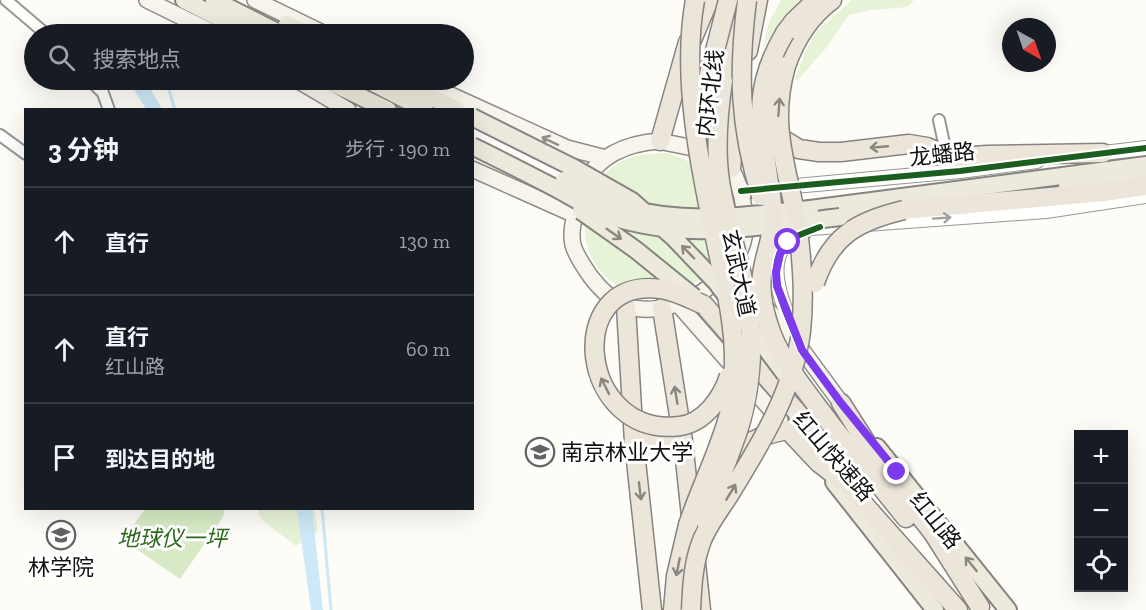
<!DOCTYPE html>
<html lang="zh">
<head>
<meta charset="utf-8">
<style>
	body { margin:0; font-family:"Zilla Slab","Noto Sans SC",serif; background:#242831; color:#f1f3f6 }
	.controls { position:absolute; right:18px; bottom:18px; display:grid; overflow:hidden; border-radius:0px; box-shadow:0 6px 24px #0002 }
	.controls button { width:54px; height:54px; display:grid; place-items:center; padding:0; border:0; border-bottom:2px solid #363941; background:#171b24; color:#f1f3f6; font:30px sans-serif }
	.compass { position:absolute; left:1002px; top:18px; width:54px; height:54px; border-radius:50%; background:#171b24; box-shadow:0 6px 24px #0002; rotate:140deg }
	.stop { position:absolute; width:18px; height:18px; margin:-14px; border:4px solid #7c3aed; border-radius:50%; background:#fff }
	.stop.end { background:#7c3aed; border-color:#fff; box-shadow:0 2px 6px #0008 }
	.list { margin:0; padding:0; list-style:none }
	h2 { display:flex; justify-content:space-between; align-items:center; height:78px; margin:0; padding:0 24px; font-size:26px }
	h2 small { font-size:20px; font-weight:400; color:#9ea1a6 }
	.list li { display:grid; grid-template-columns:39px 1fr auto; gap:18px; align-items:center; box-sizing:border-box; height:108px; padding:0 24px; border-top:2px solid #363941 }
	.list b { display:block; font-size:22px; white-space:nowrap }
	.list p { margin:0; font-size:20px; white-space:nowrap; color:#9ea1a6 }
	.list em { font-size:20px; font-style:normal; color:#9ea1a6 }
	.icon { flex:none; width:33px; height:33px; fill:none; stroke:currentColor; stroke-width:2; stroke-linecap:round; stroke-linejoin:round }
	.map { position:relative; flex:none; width:1146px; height:610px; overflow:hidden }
	.search { position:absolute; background:#171b24; box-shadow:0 6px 24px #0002; left:24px; top:24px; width:450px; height:66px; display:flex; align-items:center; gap:15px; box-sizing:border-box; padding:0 21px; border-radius:33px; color:#9ea1a6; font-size:22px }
	.panel { position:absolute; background:#171b24; box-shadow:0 6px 24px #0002; left:24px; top:108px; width:450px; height:402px; border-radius:0px }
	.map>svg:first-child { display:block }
	.green { fill:#e7f3d7 }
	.forest { fill:#d8eac5 }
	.water { fill:#cde8f7 }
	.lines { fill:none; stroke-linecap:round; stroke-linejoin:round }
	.stream { stroke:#cde8f7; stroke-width:3 }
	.minor-casing { stroke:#979795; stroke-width:14 }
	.tertiary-casing { stroke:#979795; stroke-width:16 }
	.secondary-casing { stroke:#8e8d8b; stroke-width:18 }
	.primary-casing { stroke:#858482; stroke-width:20 }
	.trunk-casing { stroke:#858482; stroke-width:21 }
	.minor { stroke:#fffffe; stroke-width:10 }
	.tertiary { stroke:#fffffe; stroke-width:14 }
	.secondary { stroke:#f6f4eb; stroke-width:15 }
	.primary { stroke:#ede9dc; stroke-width:16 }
	.trunk { stroke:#ece5da; stroke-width:18 }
	.primary-bridge-casing { stroke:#858482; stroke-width:20; stroke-linecap:butt }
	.trunk-bridge-casing { stroke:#858482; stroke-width:21; stroke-linecap:butt }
	.primary-bridge { stroke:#ede9dc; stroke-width:16 }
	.trunk-bridge { stroke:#ece5da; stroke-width:18 }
	.cycleway-casing { stroke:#fff; stroke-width:10 }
	.cycleway { stroke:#1b5e20; stroke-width:6 }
	.oneway { stroke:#898680 }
	.oneway2 { stroke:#8f8e89 }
	.oneway3 { stroke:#a0a09f }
	.oneway4 { stroke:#8a8881 }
	.route { stroke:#7c3aed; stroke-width:8 }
	.labels { text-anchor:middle; stroke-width:6; stroke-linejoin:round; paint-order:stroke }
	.street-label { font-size:22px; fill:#111; stroke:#fff }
	.poi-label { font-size:22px; fill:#111; stroke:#fff; text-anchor:start }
	.park-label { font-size:22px; font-style:italic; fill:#2f6b1f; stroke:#fff }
</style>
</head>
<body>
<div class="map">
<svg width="1146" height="610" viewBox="0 0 1146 610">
	<rect width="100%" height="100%" fill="#fdfcf7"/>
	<!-- green -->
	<path class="green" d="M 781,0 L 805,0 L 785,19 L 763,47 L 769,22 Z
		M 852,0 L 914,0 L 908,7 L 872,10 L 849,15 L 826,48 L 797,81 L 795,77 L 808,46 L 818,30 Z
		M 667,153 C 698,163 704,171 722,197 L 711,270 C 692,288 687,288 662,291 C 655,292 646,295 639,294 C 630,294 618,286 611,281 C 569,249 579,179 627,159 C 640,153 653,154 667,153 Z
		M 257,509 L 314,509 L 318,531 L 296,546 L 262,520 Z"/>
	<!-- forest -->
	<path class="forest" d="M 145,509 L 145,508 L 225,509 L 223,517 L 180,579 L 123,540 Z"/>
	<!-- water -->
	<path class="water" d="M 128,80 L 145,80 L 162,109 L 146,109 Z
		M 297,509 L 312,509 L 323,610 L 311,610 Z"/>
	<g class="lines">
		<!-- stream -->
		<path class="stream" d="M 166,80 L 175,110
			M 322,508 L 331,610"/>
		<!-- minor casing -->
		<g class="minor-casing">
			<path id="minor" d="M 6,0 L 46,34
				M 90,80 L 103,93 L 109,110
				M 939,120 L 945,148
				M 0,135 L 26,154"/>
		</g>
		<!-- tertiary casing -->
		<g class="tertiary-casing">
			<path id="tertiary" d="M 1095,154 L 1146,148
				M 741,191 L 960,171 L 1037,161
				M 811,228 L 1046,211 L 1146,196
				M 800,344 C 786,311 753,250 804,233"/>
		</g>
		<!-- secondary casing -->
		<g class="secondary-casing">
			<path id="secondary" d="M 147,0 L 216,34
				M 255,0 L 325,34
				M 297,80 L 348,110
				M 418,80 L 567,148 L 606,158
				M 660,141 C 676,145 694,147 709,153 C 715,156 728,164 731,169 C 743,187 750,228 741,248 C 736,260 725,271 716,280 C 702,295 692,298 673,305 C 637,316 613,306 591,277 C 584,267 576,256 573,245 C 570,231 574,218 578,205 C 580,198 581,189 584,183 C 600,154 629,143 660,141 Z
				M 472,169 L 575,215
				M 677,303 L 780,420
				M 763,304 L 802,350 L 841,403"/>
		</g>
		<!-- primary casing -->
		<g class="primary-casing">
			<path id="primary" d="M 184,0 L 251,34
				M 214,0 L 281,34
				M 287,24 L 307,34
				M 326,80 L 388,110
				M 367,80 L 425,110
				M 397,80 L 457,110
				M 1067,187 L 1146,177
				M 810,209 L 1146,165
				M 840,217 L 883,212
				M 877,447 L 1008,610
				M 834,482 L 935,610"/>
		</g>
		<!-- trunk casing -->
		<g class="trunk-casing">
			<path id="trunk" d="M 785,33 L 794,21 L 813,3
				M 692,40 L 709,0
				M 748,51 L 758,0
				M 786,66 C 795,40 809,17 832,0
				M 723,81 L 734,33 L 742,7
				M 771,132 L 799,149 L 819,152 L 841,152 L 909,144 L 927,147 L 951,157 L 959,157 L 987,155 L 1103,153
				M 660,141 L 688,42
				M 731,168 L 738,98
				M 904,210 L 1104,192 L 1146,186
				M 704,305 L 862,487
				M 626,307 L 634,442 L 652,610
				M 662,308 L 683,441 L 701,610
				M 841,403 L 883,469 L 933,533 L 980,607
				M 832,426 L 906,518
				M 634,442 L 683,441
				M 725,466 C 739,443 763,434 788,430 L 819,463 L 846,484 L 958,610
				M 673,610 L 676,576 L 688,525"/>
		</g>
		<!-- minor -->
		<use href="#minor" class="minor"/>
		<!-- tertiary -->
		<use href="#tertiary" class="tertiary"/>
		<!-- secondary -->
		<use href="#secondary" class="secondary"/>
		<!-- primary -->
		<use href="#primary" class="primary"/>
		<!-- trunk -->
		<use href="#trunk" class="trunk"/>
		<!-- primary-bridge casing -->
		<g class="primary-bridge-casing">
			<path id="primary-bridge" d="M 472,117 L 574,168 L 632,201 L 674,238 L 716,282 L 785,374
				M 472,146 C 501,160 530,175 559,190 C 577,200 596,212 616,218 C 690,241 765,226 840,217
				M 564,180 C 585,191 605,202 627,208 C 688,225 748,215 810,209
				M 581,211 L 636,250 L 694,297"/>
		</g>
		<!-- trunk-bridge casing -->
		<g class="trunk-bridge-casing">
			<path id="trunk-bridge" d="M 747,0 C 738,72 739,126 761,196
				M 785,33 C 756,82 758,114 767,169 C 769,185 773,202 773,218 C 773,235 766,251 763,268 C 759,287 763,308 769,326 C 780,362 810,395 832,426
				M 704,121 L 709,74 L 728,0
				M 815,283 C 831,235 858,221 904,210
				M 704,305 C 690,299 676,291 661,289 C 561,275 579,439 680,426 C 704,423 722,398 729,376
				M 706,522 C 712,495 724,471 733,445 C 746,412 752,373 751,338 C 750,285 728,233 720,181 C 715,148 718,114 723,81
				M 688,525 C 700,488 719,452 729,414 C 733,397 734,378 734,360 C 734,320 724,282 716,243 C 700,168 681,77 695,0
				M 691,610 C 692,588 693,564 701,543 C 706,527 722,507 731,492 C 761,443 794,390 801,331 C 805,295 802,258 797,223 C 787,165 769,125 786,66"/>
		</g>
		<!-- primary-bridge -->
		<use href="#primary-bridge" class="primary-bridge"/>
		<!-- trunk-bridge -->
		<use href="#trunk-bridge" class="trunk-bridge"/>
		<!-- cycleway casing -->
		<g class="cycleway-casing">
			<path id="cycleway" d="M 741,191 L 960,171 L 1146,148
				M 802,350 C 790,321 758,265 790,240 C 799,234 810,231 820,227"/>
		</g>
		<!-- cycleway -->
		<use href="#cycleway" class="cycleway"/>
	</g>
	<!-- one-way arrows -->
	<defs><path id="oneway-shaft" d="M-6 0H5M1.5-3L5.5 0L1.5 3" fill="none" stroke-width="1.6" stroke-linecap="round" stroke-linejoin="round" transform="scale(1.5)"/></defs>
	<g class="oneway">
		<use href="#oneway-shaft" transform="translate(779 107) rotate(-86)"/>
		<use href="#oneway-shaft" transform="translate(879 147) rotate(175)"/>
		<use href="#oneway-shaft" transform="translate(605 386) rotate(-117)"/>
		<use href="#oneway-shaft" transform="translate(676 395) rotate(-99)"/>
		<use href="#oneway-shaft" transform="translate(640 491) rotate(83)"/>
		<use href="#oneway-shaft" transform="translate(731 492) rotate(-59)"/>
		<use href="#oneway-shaft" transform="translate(678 567) rotate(101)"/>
	</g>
	<use class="oneway2" href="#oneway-shaft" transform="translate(550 141) rotate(-155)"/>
	<use class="oneway3" href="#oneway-shaft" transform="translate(942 218) rotate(-4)"/>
	<g class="oneway4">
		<use href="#oneway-shaft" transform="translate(614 234) rotate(35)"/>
		<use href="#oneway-shaft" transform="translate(688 252) rotate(-134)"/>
		<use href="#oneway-shaft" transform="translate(971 564) rotate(-129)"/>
	</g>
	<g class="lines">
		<!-- route -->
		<path class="route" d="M 788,242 L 780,254 L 776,272 L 777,286 L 802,350 L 841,403 L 897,472"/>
	</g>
	<!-- icons -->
	<defs>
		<g id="university-ring" transform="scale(1.5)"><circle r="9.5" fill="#fff" stroke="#646362" stroke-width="1.5"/><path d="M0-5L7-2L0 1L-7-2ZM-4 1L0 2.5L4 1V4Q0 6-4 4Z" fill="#646362"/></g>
	</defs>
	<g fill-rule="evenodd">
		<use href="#university-ring" x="540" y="452"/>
		<use href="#university-ring" x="61" y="535"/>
	</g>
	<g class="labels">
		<!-- street labels -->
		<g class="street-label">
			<text transform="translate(710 93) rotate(-83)" y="8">内环北线</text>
			<text transform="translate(942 154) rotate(-6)" y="8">龙蟠路</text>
			<text transform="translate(739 273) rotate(78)" y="8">玄武大道</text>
			<text transform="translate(834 456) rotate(49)" y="8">红山快速路</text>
			<text transform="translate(936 520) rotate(51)" y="8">红山路</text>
		</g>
		<!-- poi labels -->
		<g class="poi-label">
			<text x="561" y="460">南京林业大学</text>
			<text x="61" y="575" text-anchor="middle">林学院</text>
		</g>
		<!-- park labels -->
		<g class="park-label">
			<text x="172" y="546">地球仪一坪</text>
		</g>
	</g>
</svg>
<div class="controls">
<button>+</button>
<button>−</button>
<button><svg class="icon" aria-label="locate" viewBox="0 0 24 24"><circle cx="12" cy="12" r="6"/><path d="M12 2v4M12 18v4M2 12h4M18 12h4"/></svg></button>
</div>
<svg class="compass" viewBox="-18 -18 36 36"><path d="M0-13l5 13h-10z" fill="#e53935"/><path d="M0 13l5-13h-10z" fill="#9ea1a6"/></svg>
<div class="stop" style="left:788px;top:242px"></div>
<div class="stop end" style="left:897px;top:472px"></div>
<div class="search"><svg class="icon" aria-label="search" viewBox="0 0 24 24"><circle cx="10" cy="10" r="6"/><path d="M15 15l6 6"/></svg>搜索地点</div>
<section class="panel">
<h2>3 分钟<small>步行 · 190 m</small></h2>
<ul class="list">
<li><svg class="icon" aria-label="ahead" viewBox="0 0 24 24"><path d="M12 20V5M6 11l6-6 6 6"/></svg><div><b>直行</b></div><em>130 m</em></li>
<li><svg class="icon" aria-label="ahead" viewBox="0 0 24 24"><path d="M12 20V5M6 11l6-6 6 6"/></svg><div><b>直行</b><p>红山路</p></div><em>60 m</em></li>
<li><svg class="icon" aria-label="arrive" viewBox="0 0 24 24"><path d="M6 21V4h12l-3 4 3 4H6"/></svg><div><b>到达目的地</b></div></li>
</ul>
</section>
</div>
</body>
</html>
